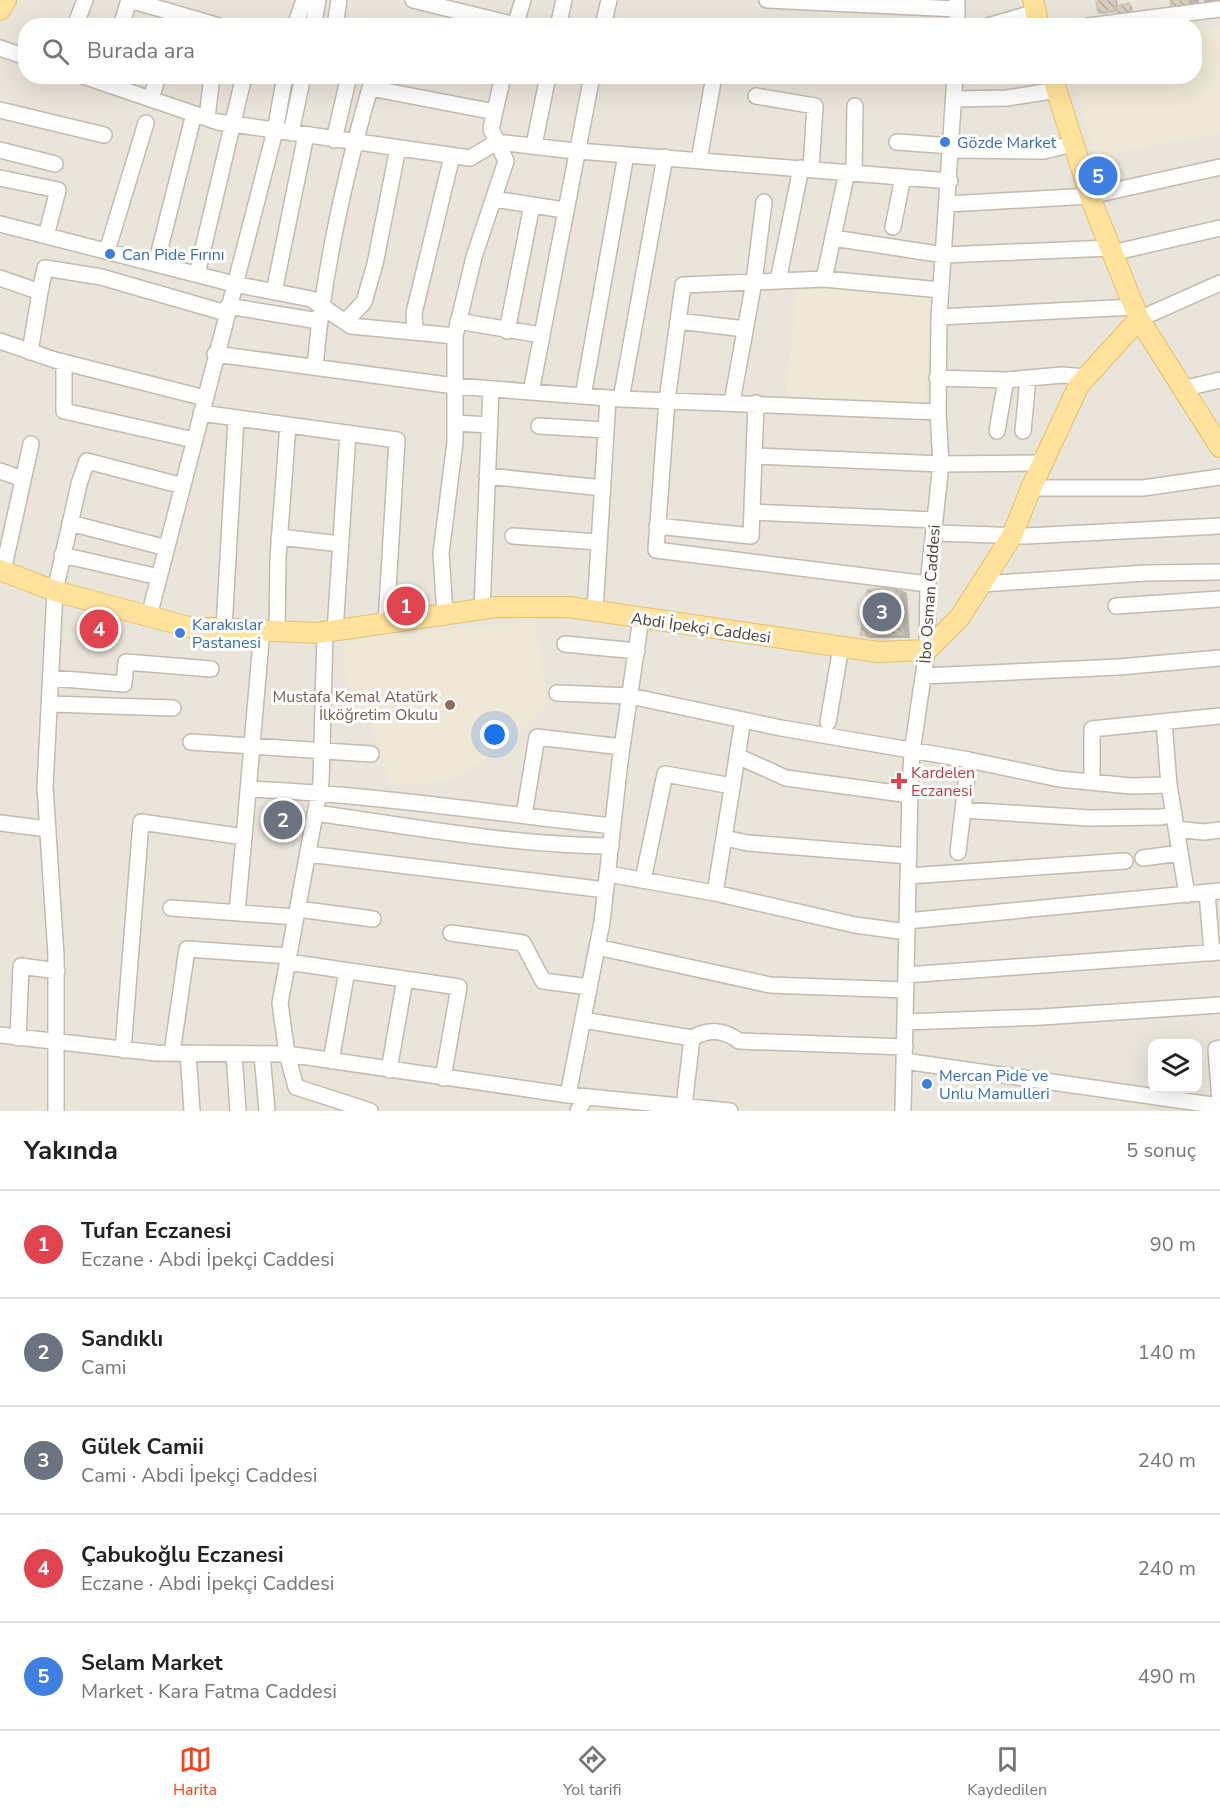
<!DOCTYPE html>
<html lang="tr">
<head>
<meta charset="utf-8">
<style>
	body { margin:0; font-family:"Nunito Sans",sans-serif; background:#f6f6f6; color:#222 }
	.controls { position:absolute; right:18px; bottom:18px; display:grid; overflow:hidden; border-radius:12px; box-shadow:0 6px 24px #0002 }
	.controls button { width:54px; height:54px; display:grid; place-items:center; padding:0; border:0; border-bottom:2px solid #e0e0e0; background:#fff; color:#222; font:30px sans-serif }
	.you { position:absolute; left:495px; top:735px; width:21px; height:21px; margin:-15px; border:4px solid #fff; border-radius:50%; background:#1a73e8; box-shadow:0 0 0 9px #1a73e833 }
	.badge { display:grid; place-items:center; width:39px; height:39px; border-radius:50%; background:#fc3f1d; color:#fff; font-size:20px; font-weight:700 }
	.pin { position:absolute; translate:-50% -50%; border:3px solid #fff; box-shadow:0 2px 6px #0006 }
	.list { margin:0; padding:0; list-style:none }
	h2 { display:flex; justify-content:space-between; align-items:center; height:78px; margin:0; padding:0 24px; font-size:26px }
	h2 small { font-size:20px; font-weight:400; color:#767676 }
	.list li { display:grid; grid-template-columns:39px 1fr auto; gap:18px; align-items:center; box-sizing:border-box; height:108px; padding:0 24px; border-top:2px solid #e0e0e0 }
	.list b { display:block; font-size:22px; white-space:nowrap }
	.list p { margin:0; font-size:20px; white-space:nowrap; color:#767676 }
	.list em { font-size:20px; font-style:normal; color:#767676 }
	.icon { flex:none; width:33px; height:33px; fill:none; stroke:currentColor; stroke-width:2; stroke-linecap:round; stroke-linejoin:round }
	.map { position:relative; flex:none; width:1220px; height:1111px; overflow:hidden }
	.search { position:absolute; background:#fff; box-shadow:0 6px 24px #0002; left:18px; right:18px; top:18px; height:66px; display:flex; align-items:center; gap:15px; box-sizing:border-box; padding:0 21px; border-radius:24px; color:#767676; font-size:22px }
	.sheet { height:618px; background:#fff }
	nav { display:flex; justify-content:space-around; align-items:center; box-sizing:border-box; height:84px; border-top:2px solid #e0e0e0; background:#fff; font-size:16px; color:#767676 }
	nav a { display:grid; justify-items:center; gap:3px }
	nav .on { color:#fc3f1d }
	.map>svg:first-child { display:block }
	.residential { fill:#eae5da; fill-rule:evenodd }
	.education { fill:#efe8d6 }
	.shadow { fill:#0003 }
	.building { fill:url(#building-back-hatch); stroke:#d3c7b4; stroke-width:1.5 }
	.lines { fill:none; stroke-linecap:round; stroke-linejoin:round }
	.minor-casing { stroke:#c2bbae; stroke-width:18 }
	.major-casing { stroke:#e6c16a; stroke-width:22 }
	.minor { stroke:#fff; stroke-width:15 }
	.major { stroke:#ffe39c; stroke-width:20 }
	.shop-dot { fill:#3f7fe0; stroke:#fff; stroke-width:2 }
	.education-dot { fill:#8d6e63; stroke:#fff; stroke-width:2 }
	.health-dot { fill:#e0444e; stroke:#fff; stroke-width:2 }
	.labels { text-anchor:middle; stroke-width:6; stroke-linejoin:round; paint-order:stroke }
	.shop-label { font-size:16px; fill:#366cbe; stroke:#fff; text-anchor:start }
	.street-label { font-size:16px; fill:#4b4439; stroke:#fff }
	.education-label { font-size:16px; fill:#785e54; stroke:#fff; text-anchor:end }
	.health-label { font-size:16px; fill:#be3a42; stroke:#fff; text-anchor:start }
</style>
</head>
<body>
<div class="map">
<svg width="1220" height="1111" viewBox="0 0 1220 1111">
	<defs>
		<pattern id="building-back-hatch" width="6" height="6" patternUnits="userSpaceOnUse" patternTransform="scale(1.5)"><rect width="6" height="6" fill="#d8cfc1"/><path d="M-1 5l2 2M0 0l6 6M5-1l2 2" fill="none" stroke="#b1aa9e"/></pattern>
	</defs>
	<rect width="100%" height="100%" fill="#f6f3ec"/>
	<!-- residential -->
	<path class="residential" d="M 0,0 L 1220,0 L 1220,1111 L 0,1111 ZM 26,26 L 1194,26 L 1194,76 L 26,76 ZM 1152,1044 L 1198,1044 L 1198,1088 L 1152,1088 Z"/>
	<!-- education -->
	<path class="education" d="M 1220,27 L 1220,133 L 1095,157 L 1072,77 L 1194,76 L 1195,30 Z
		M 798,287 L 932,296 L 925,403 L 785,396 Z
		M 535,622 L 548,704 L 516,738 L 456,778 L 416,786 L 389,783 L 372,724 L 353,705 L 344,665 L 345,642 L 388,634 Z"/>
	<!-- shadow -->
	<path class="shadow" d="M 1097,0 L 1117,0 L 1118,7 L 1128,4 L 1132,6 L 1133,17 L 1119,11 L 1103,14 L 1100,13 Z
		M 1172,0 L 1199,0 L 1200,11 L 1184,12 L 1172,6 Z
		M 1204,0 L 1220,0 L 1220,4 L 1205,7 Z
		M 899,589 L 907,593 L 910,638 L 869,638 L 861,634 Z
		M 295,812 L 303,817 L 301,835 L 279,833 L 272,828 Z"/>
	<!-- building -->
	<path class="building" d="M 1096,0 L 1115,0 L 1115,10 L 1098,13 Z
		M 1170,0 L 1188,0 L 1189,5 L 1171,7 Z
		M 1129,3 L 1131,16 L 1119,18 L 1117,6 Z
		M 899,587 L 903,634 L 860,635 L 867,590 Z
		M 272,809 L 296,811 L 294,832 L 270,829 Z"/>
	<g class="lines">
		<!-- minor casing -->
		<g class="minor-casing">
			<path id="minor" d="M 130,0 L 219,26
				M 413,0 L 515,25
				M 767,0 L 957,9
				M 75,26 L 85,0
				M 121,26 L 129,0
				M 295,26 L 304,0
				M 313,26 L 318,0
				M 335,26 L 339,0
				M 515,26 L 523,0
				M 558,26 L 564,0
				M 603,26 L 609,0
				M 957,26 L 957,0
				M 988,26 L 1036,12
				M 1088,26 L 1220,9
				M 0,48 L 26,57
				M 83,76 L 218,122 L 470,158 L 497,142 L 566,150 L 950,181
				M 756,96 L 815,106 L 811,169
				M 151,99 L 158,76
				M 955,99 L 1007,98 L 1057,90
				M 0,110 L 104,135
				M 207,118 L 212,76
				M 291,133 L 303,76
				M 334,140 L 349,76
				M 897,142 L 952,146
				M 534,145 L 548,76
				M 0,150 L 55,164
				M 952,150 L 1044,151 L 1073,144
				M 699,160 L 714,76
				M 854,173 L 855,106
				M 0,178 L 58,190 L 46,236
				M 494,199 L 564,210
				M 948,204 L 1090,196 L 1220,167
				M 0,224 L 234,284 L 311,299 L 351,326 L 455,336
				M 893,227 L 903,177
				M 833,238 L 944,255 L 1110,248
				M 107,251 L 146,123
				M 1112,253 L 1220,228
				M 156,264 L 194,114
				M 197,274 L 244,76
				M 0,278 L 40,292 L 30,352
				M 824,279 L 847,172
				M 778,281 L 801,168
				M 40,292 L 45,268 L 101,277 L 226,313
				M 274,292 L 306,135
				M 228,306 L 319,321
				M 939,317 L 1134,307
				M 1139,319 L 1220,283
				M 458,321 L 541,335
				M 678,321 L 745,329
				M 345,322 L 364,302 L 375,264 L 398,148
				M 507,331 L 532,205
				M 415,332 L 414,313 L 452,156
				M 0,341 L 55,360 L 205,398
				M 215,354 L 455,386 L 621,399 L 938,412
				M 64,362 L 64,411 L 194,440
				M 315,367 C 323,273 344,179 370,88 L 495,112
				M 937,378 L 1006,380 L 1062,375 L 1086,377
				M 1182,389 L 1220,380
				M 531,392 L 592,76
				M 583,396 L 626,155
				M 621,399 L 665,157
				M 732,402 L 754,282 L 764,202
				M 201,413 L 397,440 L 386,623
				M 455,423 L 490,425
				M 539,426 L 606,430
				M 997,431 L 1006,380
				M 1023,431 L 1028,378
				M 754,456 L 941,464 L 1042,463
				M 0,471 L 23,479
				M 487,476 L 603,488
				M 1031,488 L 1143,488 L 1220,477
				M 752,512 L 935,520
				M 70,523 L 167,548
				M 657,526 L 751,536 L 756,403
				M 935,533 L 1026,536 L 1220,526
				M 513,536 L 599,542
				M 279,537 L 341,544
				M 62,555 L 159,577
				M 3,571 L 31,444
				M 928,584 L 656,550 L 667,400 L 683,285 L 824,279 L 941,290
				M 982,584 L 1146,573 L 1220,572
				M 1116,606 L 1220,599
				M 482,609 L 491,389
				M 595,611 L 608,398
				M 445,614 L 441,553 L 455,442 L 455,336 L 474,257 L 506,161 L 491,129 L 503,76
				M 149,616 L 275,131 L 285,76
				M 224,628 L 236,418
				M 277,631 L 278,557 L 288,425
				M 335,631 L 348,433
				M 325,632 L 321,782 L 280,1003 L 287,1054 L 296,1087 L 370,1111
				M 565,644 L 637,651
				M 923,676 L 1119,667 L 1220,658
				M 51,678 L 124,684 L 126,662 L 211,669
				M 557,693 L 630,696 L 781,728 L 969,760 L 1059,779 L 1131,786 L 1169,785
				M 50,704 L 173,708
				M 828,722 L 841,647
				M 1164,722 L 1169,785 L 1187,895
				M 191,742 L 371,754
				M 737,756 L 786,778 L 910,795
				M 1092,782 L 1092,729 L 1220,716
				M 248,789 C 371,794 491,813 613,826
				M 963,810 L 1089,818 L 1161,817 L 1174,814
				M 316,813 C 413,827 512,845 611,846
				M 524,815 L 537,737 L 622,747
				M 0,823 L 48,829
				M 1176,829 L 1204,832 L 1220,830
				M 724,838 L 748,843 L 909,856
				M 958,852 L 969,760
				M 308,854 L 606,890
				M 1143,858 L 1180,853
				M 608,874 L 715,893 L 855,925 L 907,932
				M 908,876 L 1125,861
				M 643,880 L 665,774 L 732,786
				M 715,893 L 743,720
				M 1207,893 L 1212,953
				M 171,908 L 296,917
				M 298,909 L 373,919
				M 237,912 L 244,837
				M 907,921 L 1220,891
				M 451,933 L 523,943 L 543,981 L 589,987
				M 597,947 L 770,985 L 906,990
				M 288,962 L 459,987 L 443,1078
				M 906,975 L 1220,952
				M 583,1020 L 692,1038 L 684,1106
				M 905,1022 L 1042,1017 L 1220,1005
				M 0,1035 L 156,1053 L 287,1054 L 568,1095 L 602,922 L 620,761 L 641,618
				M 18,1038 L 21,966 L 57,971
				M 692,1038 C 709,1029 723,1029 739,1041 L 905,1047
				M 1220,1048 L 1216,1049 L 1220,1102
				M 123,1050 L 141,822 L 244,837 L 262,630
				M 172,1053 L 187,949 L 289,956
				M 188,1053 L 192,1111
				M 234,1054 L 238,1111
				M 262,1054 L 267,1111
				M 331,1061 L 347,971
				M 904,1061 L 1220,1106
				M 389,1070 L 405,979
				M 568,1095 L 730,1111
				M 56,1111 L 56,955 L 45,787 L 55,591 L 79,484 L 87,461 L 183,486
				M 578,1111 L 586,1097
				M 903,1111 L 910,789 L 912,752 L 927,650 L 928,584 L 941,464 L 938,412 L 939,317 L 955,76"/>
		</g>
		<!-- major casing -->
		<g class="major-casing">
			<path id="major" d="M 1033,0 L 1039,26
				M 0,10 L 6,0
				M 1052,76 L 1092,202 L 1139,319 L 1220,447
				M 0,570 L 55,591 L 189,627 L 317,633 L 496,607 L 569,607 L 878,652 L 927,650 L 960,617 L 1012,536 L 1031,488 L 1079,385 L 1139,319"/>
		</g>
		<!-- minor -->
		<use href="#minor" class="minor"/>
		<!-- major -->
		<use href="#major" class="major"/>
	</g>
	<!-- markers -->
	<g class="shop-dot">
		<circle cx="945" cy="142" r="6"/>
		<circle cx="110" cy="254" r="6"/>
		<circle cx="180" cy="633" r="6"/>
		<circle cx="927" cy="1084" r="6"/>
	</g>
	<circle class="education-dot" cx="450" cy="705" r="6"/>
	<path class="health-dot" d="M896 772h6v6h6v6h-6v6h-6v-6h-6v-6h6z"/>
	<g class="labels">
		<!-- shop labels -->
		<g class="shop-label">
			<text x="957" y="148">Gözde Market</text>
			<text x="122" y="260">Can Pide Fırını</text>
			<text x="192" y="630">Karakıslar<tspan x="192" dy="18">Pastanesi</tspan></text>
			<text x="939" y="1081">Mercan Pide ve<tspan x="939" dy="18">Unlu Mamulleri</tspan></text>
		</g>
		<!-- street labels -->
		<g class="street-label">
			<text transform="translate(929 594) rotate(-86)" y="6">İbo Osman Caddesi</text>
			<text transform="translate(701 627) rotate(8)" y="6">Abdi İpekçi Caddesi</text>
		</g>
		<!-- education labels -->
		<g class="education-label">
			<text x="438" y="702">Mustafa Kemal Atatürk<tspan x="438" dy="18">İlköğretim Okulu</tspan></text>
		</g>
		<!-- health labels -->
		<g class="health-label">
			<text x="911" y="778">Kardelen<tspan x="911" dy="18">Eczanesi</tspan></text>
		</g>
	</g>
</svg>
<div class="controls">
<button><svg class="icon" aria-label="layers" viewBox="0 0 24 24"><path d="M12 4l9 5-9 5-9-5zM3 14l9 5 9-5"/></svg></button>
</div>
<div class="you"></div>
<div class="pin badge" style="left:406px;top:606px;background:#e0444e">1</div>
<div class="pin badge" style="left:283px;top:820px;background:#6b7280">2</div>
<div class="pin badge" style="left:882px;top:612px;background:#6b7280">3</div>
<div class="pin badge" style="left:99px;top:629px;background:#e0444e">4</div>
<div class="pin badge" style="left:1098px;top:176px;background:#3f7fe0">5</div>
<div class="search"><svg class="icon" aria-label="search" viewBox="0 0 24 24"><circle cx="10" cy="10" r="6"/><path d="M15 15l6 6"/></svg>Burada ara</div>
</div>
<section class="sheet">
<h2>Yakında<small>5 sonuç</small></h2>
<ul class="list">
<li><span class="badge" style="background:#e0444e">1</span><div><b>Tufan Eczanesi</b><p>Eczane · Abdi İpekçi Caddesi</p></div><em>90 m</em></li>
<li><span class="badge" style="background:#6b7280">2</span><div><b>Sandıklı</b><p>Cami</p></div><em>140 m</em></li>
<li><span class="badge" style="background:#6b7280">3</span><div><b>Gülek Camii</b><p>Cami · Abdi İpekçi Caddesi</p></div><em>240 m</em></li>
<li><span class="badge" style="background:#e0444e">4</span><div><b>Çabukoğlu Eczanesi</b><p>Eczane · Abdi İpekçi Caddesi</p></div><em>240 m</em></li>
<li><span class="badge" style="background:#3f7fe0">5</span><div><b>Selam Market</b><p>Market · Kara Fatma Caddesi</p></div><em>490 m</em></li>
</ul>
</section>
<nav>
<a class="on"><svg class="icon" aria-label="map" viewBox="0 0 24 24"><path d="M3 6l6-2 6 2 6-2v14l-6 2-6-2-6 2zM9 4v14M15 6v14"/></svg>Harita</a>
<a><svg class="icon" aria-label="directions" viewBox="0 0 24 24"><path d="M12 3l9 9-9 9-9-9zM9 14v-3h6M13 9l2 2-2 2"/></svg>Yol tarifi</a>
<a><svg class="icon" aria-label="saved" viewBox="0 0 24 24"><path d="M7 4h10v16l-5-4-5 4z"/></svg>Kaydedilen</a>
</nav>
</body>
</html>
